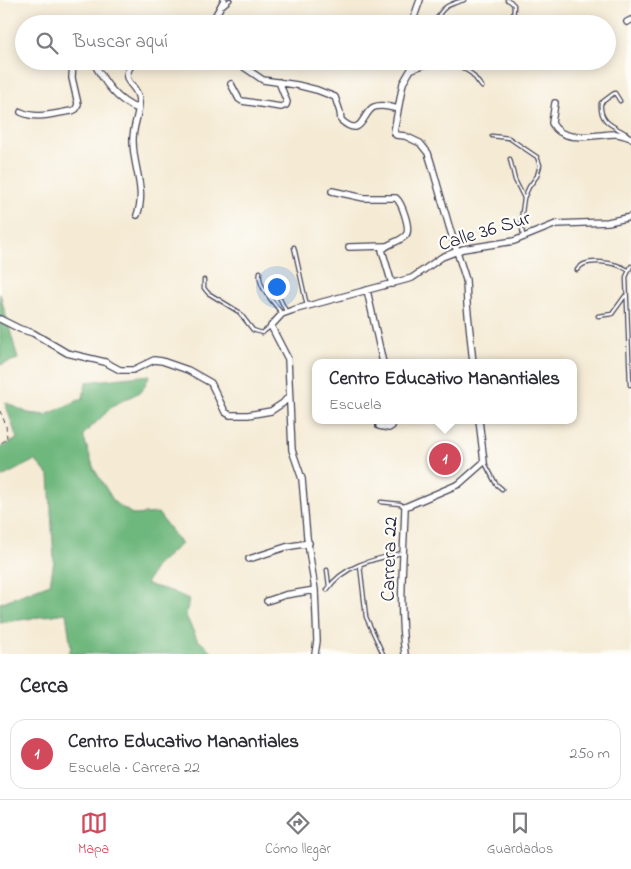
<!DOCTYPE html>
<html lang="es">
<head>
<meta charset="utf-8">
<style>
	body { margin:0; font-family:"Indie Flower",sans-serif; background:#f2f2f3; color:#2b2b33 }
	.you { position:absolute; left:276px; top:286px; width:18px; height:18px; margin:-12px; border:4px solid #fff; border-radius:50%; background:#1a73e8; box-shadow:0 0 0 8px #1a73e833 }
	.badge { display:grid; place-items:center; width:32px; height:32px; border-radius:50%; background:#d1495b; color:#fff; font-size:16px; font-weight:700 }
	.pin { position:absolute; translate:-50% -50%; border:2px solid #fff; box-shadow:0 1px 5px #0006 }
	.popup { position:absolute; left:312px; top:359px; width:265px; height:65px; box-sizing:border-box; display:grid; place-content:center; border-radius:10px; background:#fff; filter:drop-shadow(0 1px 4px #0005); font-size:16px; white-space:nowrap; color:#7c7c81 }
	.popup b { font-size:19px; color:#2b2b33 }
	.popup::after { content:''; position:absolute; left:50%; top:100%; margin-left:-10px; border:10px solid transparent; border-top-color:#fff }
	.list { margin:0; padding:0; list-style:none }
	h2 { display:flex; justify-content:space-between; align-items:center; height:65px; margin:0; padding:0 20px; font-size:21px }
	h2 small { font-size:16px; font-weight:400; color:#7c7c81 }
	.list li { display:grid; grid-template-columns:32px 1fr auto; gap:15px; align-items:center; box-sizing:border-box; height:70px; margin:0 10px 10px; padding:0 10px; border:1px solid #e1e1e2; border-radius:15px }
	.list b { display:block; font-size:19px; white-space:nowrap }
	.list p { margin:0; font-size:16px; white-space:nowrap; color:#7c7c81 }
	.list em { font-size:16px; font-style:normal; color:#7c7c81 }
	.icon { flex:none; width:28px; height:28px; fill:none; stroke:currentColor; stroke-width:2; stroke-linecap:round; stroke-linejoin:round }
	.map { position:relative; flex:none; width:631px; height:654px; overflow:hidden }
	.search { position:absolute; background:#fff; box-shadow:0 2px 12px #0003; left:15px; right:15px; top:15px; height:55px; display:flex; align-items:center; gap:12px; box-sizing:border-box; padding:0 18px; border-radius:28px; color:#7c7c81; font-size:19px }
	.sheet { height:145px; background:#fff }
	nav { display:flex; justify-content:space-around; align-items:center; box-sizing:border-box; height:70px; border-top:1px solid #e1e1e2; background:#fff; font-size:14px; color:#7c7c81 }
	nav a { display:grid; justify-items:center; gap:2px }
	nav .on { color:#d1495b }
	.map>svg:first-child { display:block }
	.forest { fill:#6eb77d; stroke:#486c5c }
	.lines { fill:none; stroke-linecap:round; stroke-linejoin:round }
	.service-casing { stroke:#424052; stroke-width:5 }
	.minor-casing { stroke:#424052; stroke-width:8 }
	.path { stroke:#424052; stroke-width:1; stroke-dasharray:4 4; stroke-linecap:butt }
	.service { stroke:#fff; stroke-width:2.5 }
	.minor { stroke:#fff; stroke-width:5.5 }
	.labels { text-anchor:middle; stroke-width:4.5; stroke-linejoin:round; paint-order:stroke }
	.street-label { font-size:20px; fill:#22223b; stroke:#fdfcf7 }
</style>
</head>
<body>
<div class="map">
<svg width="631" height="654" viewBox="0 0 631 654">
	<rect width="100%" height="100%" fill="#fdfcf7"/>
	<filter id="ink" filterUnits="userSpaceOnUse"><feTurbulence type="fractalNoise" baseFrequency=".02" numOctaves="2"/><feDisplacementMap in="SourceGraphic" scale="10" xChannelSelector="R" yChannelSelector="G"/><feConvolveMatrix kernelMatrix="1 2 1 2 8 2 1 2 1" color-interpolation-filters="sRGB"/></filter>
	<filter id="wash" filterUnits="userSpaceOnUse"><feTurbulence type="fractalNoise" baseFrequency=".0096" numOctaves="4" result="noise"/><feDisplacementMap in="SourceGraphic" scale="20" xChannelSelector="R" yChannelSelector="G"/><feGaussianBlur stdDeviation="1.12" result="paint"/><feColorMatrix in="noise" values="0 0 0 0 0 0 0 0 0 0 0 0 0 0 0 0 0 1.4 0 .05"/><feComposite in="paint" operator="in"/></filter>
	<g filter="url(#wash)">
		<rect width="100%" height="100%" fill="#f5ebd5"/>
		<!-- forest -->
		<path class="forest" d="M 0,294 L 18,359 L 0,365 Z
			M 150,375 L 142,391 L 114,405 L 83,435 L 94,469 L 115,503 L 134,515 L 158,513 L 181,544 L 156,566 L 146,584 L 171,591 L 189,599 L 186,616 L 197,639 L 215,654 L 68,654 L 71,648 L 66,613 L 0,623 L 0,603 L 50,584 L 54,561 L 49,476 L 35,460 L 0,478 L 0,448 L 17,439 L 5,402 L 28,413 L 46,415 L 83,398 L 86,382 Z"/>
	</g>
	<g filter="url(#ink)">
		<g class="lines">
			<!-- service casing -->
			<g class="service-casing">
				<path id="service" d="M 507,0 L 510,1 L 514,5 L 513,24
					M 223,6 L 230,0
					M 434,24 C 442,7 446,5 464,0
					M 452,61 L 472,74 L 482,87
					M 416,69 L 419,61
					M 411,71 L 439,61
					M 620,101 L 615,93 L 613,94 L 601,103 C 599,122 613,126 627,134
					M 492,136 L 509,138 L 537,157 L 540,165 L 537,176 L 529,187 L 524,198 L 521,220 L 523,236
					M 510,159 L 515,180 L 524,198
					M 294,247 L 307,306
					M 577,270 C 585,256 617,263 628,270
					M 260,272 C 257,287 274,302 282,314
					M 204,280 L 204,288 L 208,293 L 239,312 L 253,330 L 262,333 L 270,327
					M 280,299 L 286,311
					M 598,316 L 612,314 L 625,296
					M 630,385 L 626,277 L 631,266
					M 485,463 L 496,484 L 502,489
					M 381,502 L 400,504 L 405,507
					M 360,565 L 366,617 L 383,654
					M 327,570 L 329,586
					M 327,590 C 343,565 375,559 402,553"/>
			</g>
			<!-- minor casing -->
			<g class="minor-casing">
				<path id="minor" d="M 627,22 L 631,20
					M 211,24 L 224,0
					M 418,24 L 414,17 L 420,0
					M 93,61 C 104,82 116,100 138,109
					M 134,61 C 116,85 138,81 139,101 C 140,112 133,126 133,139 C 132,165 147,190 137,215
					M 235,61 L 263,80 L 297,85 L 317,90 L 335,97 L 340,112 L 341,120 C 363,140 362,112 374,107 C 382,104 391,107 398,109
					M 416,61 L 403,83 L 394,132 L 396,135 L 405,136 L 420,143 L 428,153 L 432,166 L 449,226 L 466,280 L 467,304 L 473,363
					M 231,84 L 239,99 L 242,101 L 281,107 L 286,105 L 287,102 L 279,82
					M 555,103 L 552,123 C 563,145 596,134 615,134 C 620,134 626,136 631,138
					M 21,112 C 37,120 55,113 72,111 L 76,109 L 78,104 L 72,78 L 73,61
					M 332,191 L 364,198 L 396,198 C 402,203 411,229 406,235 C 400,242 388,243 382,250 L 392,284
					M 349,247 L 386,246
					M 367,290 L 383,363
					M 0,319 L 20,329 L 33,333 L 67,353 L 105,362 L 120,370 L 133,370 L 154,360 L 162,361 L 188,370 L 211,383 L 225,412 L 230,415 L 248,415 L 271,411 L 283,403 L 289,396
					M 379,426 L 389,428 L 392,426 L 391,420
					M 249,559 L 286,547 L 309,543
					M 267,601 L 285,595 L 315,590
					M 315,654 L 317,641 L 315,590 L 307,537 L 302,479 L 292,450 L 288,359 L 271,326 L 282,314 L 293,310 L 412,278 L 442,257 L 463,249 L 514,241 L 556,224 L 608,222 L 631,217
					M 405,654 C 398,605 404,556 405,507 L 459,484 L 484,462 L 479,420"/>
			</g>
			<!-- path -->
			<path class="path" d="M 0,411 L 6,425 L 7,439 L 0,444"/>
			<!-- service -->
			<use href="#service" class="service"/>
			<!-- minor -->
			<use href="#minor" class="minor"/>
		</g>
	</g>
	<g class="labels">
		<!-- street labels -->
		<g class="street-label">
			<text transform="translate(484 230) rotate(-17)" y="7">Calle 36 Sur</text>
			<text transform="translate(388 559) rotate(-88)" y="7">Carrera 22</text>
		</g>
	</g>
</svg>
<div class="you"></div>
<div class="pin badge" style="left:445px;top:459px">1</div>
<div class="popup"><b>Centro Educativo Manantiales</b>Escuela</div>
<div class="search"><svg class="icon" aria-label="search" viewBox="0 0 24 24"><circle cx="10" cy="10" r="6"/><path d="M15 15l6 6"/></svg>Buscar aquí</div>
</div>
<section class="sheet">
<h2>Cerca<small></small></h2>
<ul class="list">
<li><span class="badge">1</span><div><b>Centro Educativo Manantiales</b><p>Escuela · Carrera 22</p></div><em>250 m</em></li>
</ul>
</section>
<nav>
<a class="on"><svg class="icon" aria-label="map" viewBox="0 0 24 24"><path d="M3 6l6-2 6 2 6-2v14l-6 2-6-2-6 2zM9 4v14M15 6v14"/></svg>Mapa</a>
<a><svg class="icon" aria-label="directions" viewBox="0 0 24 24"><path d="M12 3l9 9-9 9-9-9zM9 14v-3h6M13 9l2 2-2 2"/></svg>Cómo llegar</a>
<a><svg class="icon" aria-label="saved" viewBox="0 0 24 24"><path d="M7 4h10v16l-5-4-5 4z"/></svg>Guardados</a>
</nav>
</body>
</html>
